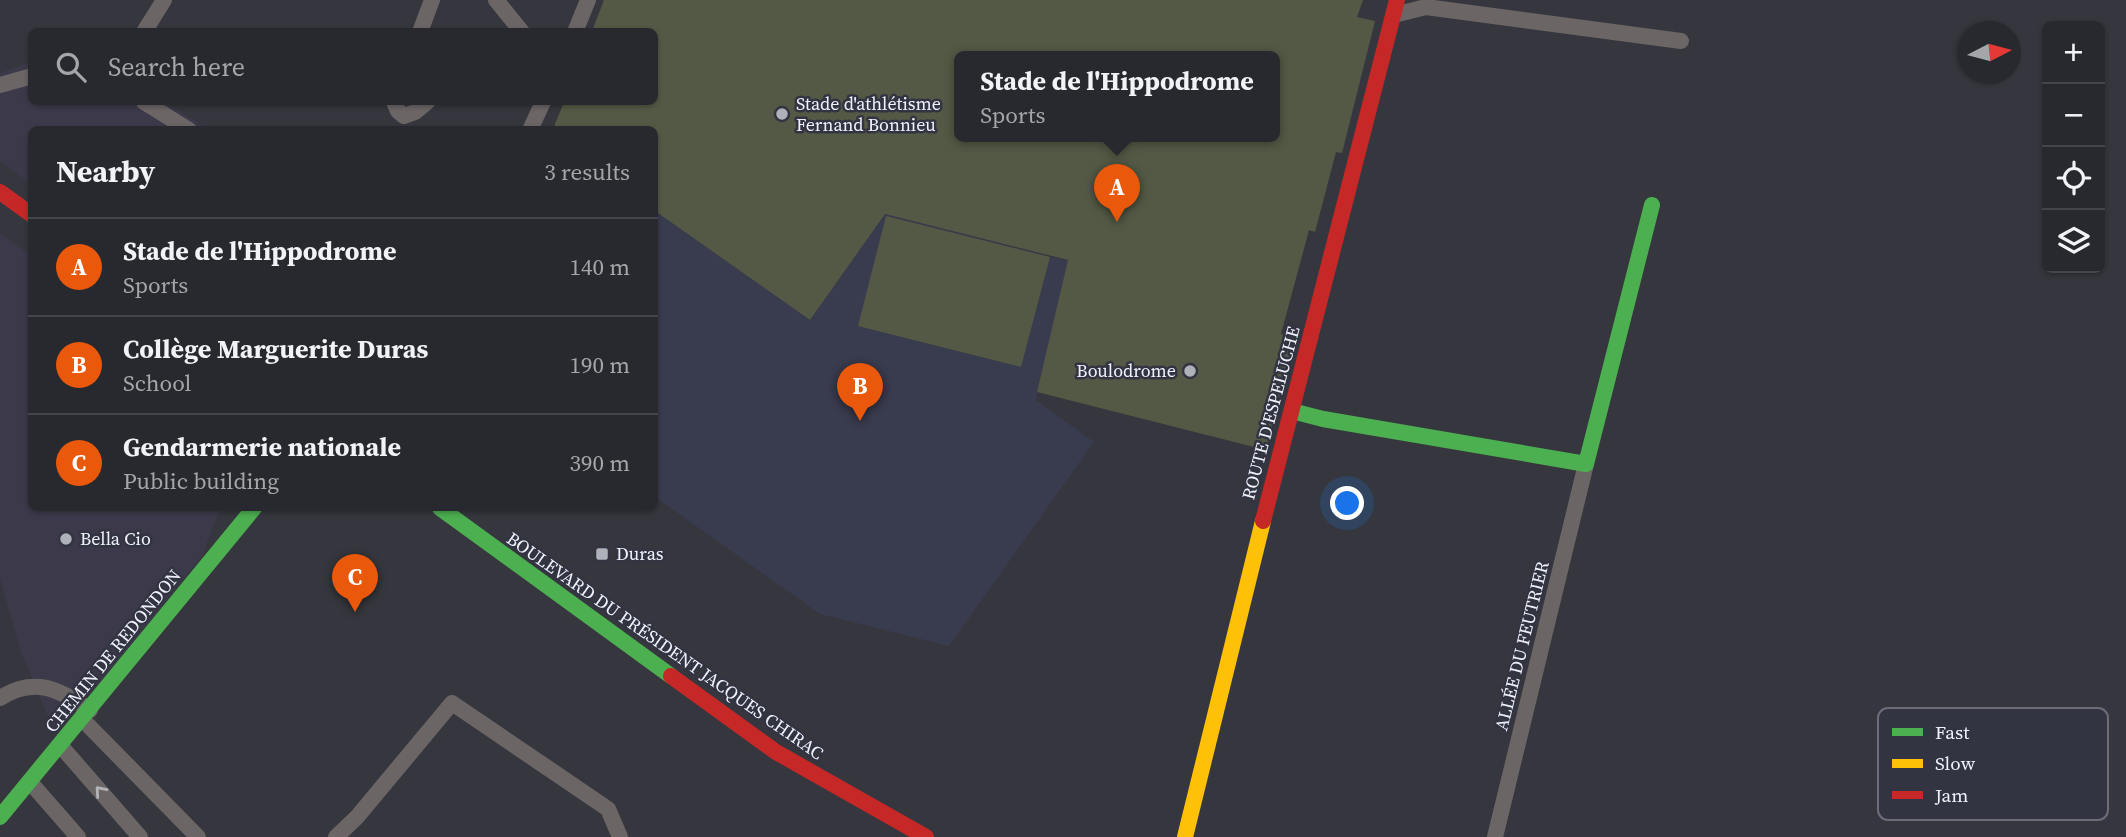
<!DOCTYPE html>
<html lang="en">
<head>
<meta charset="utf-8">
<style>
	body { margin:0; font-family:"Source Serif 4",serif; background:#34353a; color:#f1f3f6 }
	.controls { position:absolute; right:21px; top:21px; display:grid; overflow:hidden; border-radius:10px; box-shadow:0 2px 5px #0004 }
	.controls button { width:63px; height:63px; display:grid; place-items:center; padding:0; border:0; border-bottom:2px solid #44454a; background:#28292e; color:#f1f3f6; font:35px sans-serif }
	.compass { position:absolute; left:1958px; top:21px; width:63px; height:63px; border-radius:50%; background:#28292e; box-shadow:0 2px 5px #0004; rotate:84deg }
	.you { position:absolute; left:1348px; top:504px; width:24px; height:24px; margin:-18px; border:5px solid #fff; border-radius:50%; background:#1a73e8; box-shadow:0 0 0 10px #1a73e833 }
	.badge { display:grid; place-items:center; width:46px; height:46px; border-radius:50%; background:#ea580c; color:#fff; font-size:23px; font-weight:700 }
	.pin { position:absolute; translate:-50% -58px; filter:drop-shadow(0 2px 4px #0008) }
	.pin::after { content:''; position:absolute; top:37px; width:24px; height:21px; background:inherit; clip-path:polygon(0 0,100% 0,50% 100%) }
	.popup { position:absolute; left:954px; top:51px; width:326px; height:91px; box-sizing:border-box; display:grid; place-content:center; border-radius:10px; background:#28292e; filter:drop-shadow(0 2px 5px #0005); font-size:23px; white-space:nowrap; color:#a5a6aa }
	.popup b { font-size:26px; color:#f1f3f6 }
	.popup::after { content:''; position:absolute; left:50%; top:100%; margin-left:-14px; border:14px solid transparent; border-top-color:#28292e }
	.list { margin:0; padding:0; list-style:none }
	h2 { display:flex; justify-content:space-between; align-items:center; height:91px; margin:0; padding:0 28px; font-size:30px }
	h2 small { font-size:23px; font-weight:400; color:#a5a6aa }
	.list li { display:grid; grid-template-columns:46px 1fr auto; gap:21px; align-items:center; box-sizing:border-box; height:98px; padding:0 28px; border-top:2px solid #44454a }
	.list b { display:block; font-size:26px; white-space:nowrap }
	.list p { margin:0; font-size:23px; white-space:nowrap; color:#a5a6aa }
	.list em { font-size:23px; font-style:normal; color:#a5a6aa }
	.icon { flex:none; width:38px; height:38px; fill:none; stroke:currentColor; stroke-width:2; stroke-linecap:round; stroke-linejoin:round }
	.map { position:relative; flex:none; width:2126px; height:837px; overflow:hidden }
	.search { position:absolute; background:#28292e; box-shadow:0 2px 5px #0004; left:28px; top:28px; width:630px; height:77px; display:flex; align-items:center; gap:18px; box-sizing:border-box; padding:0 24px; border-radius:10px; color:#a5a6aa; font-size:26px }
	.panel { position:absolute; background:#28292e; box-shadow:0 2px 5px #0004; left:28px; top:126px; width:630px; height:385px; border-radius:10px }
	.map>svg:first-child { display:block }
	.commercial { fill:#3c3a4a }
	.built { fill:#393b4e }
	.green { fill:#535945; fill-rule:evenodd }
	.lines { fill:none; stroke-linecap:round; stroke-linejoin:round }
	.street { stroke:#6b6665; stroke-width:16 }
	.fast { stroke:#4caf50; stroke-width:16 }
	.slow { stroke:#ffc107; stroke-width:16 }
	.jam { stroke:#c62828; stroke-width:16 }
	.oneway { stroke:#b4b3b8 }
	.poi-dot { fill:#afb1b9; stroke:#323442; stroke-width:2.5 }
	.labels { text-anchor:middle; stroke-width:5; stroke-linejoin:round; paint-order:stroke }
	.poi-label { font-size:18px; fill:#f0f2fb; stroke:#323442; text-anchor:start }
	.street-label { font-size:18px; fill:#f0f2fb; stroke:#323442 }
	.key { fill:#323442; stroke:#6b6d7a; stroke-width:2 }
	.key-label { font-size:19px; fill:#f0f2fb }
</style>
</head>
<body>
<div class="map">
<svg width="2126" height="837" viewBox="0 0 2126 837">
	<rect width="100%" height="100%" fill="#36373e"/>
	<!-- commercial -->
	<path class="commercial" d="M 31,62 L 32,102 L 163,102 L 209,129 L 32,130 L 31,184 L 0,161 L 0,73 Z
		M 0,233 L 31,256 L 32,508 L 220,508 L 202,556 L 103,679 L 55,732 L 21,652 L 0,578 Z"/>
	<!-- built -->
	<path class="built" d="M 655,211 L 810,320 L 885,214 L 1068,261 L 1036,400 L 1094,442 L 949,646 L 820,614 L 655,497 Z"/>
	<!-- green -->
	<path class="green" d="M 604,0 L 1363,0 L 1357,17 L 1375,21 L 1342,153 L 1336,152 L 1315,232 L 1309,230 L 1281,334 L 1295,337 L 1266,450 L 1037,392 L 1068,260 L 885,214 L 810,320 L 655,211 L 654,130 L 553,129 L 564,102 L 654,102 L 654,32 L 592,31 ZM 960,56 L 1274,56 L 1274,136 L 960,136 Z
		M 886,216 L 1050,257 L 1021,367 L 858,326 Z"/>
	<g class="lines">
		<!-- street -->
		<path class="street" d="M 496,0 L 522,32
			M 1394,15 L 1426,7 L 1681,41
			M 144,32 L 164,0
			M 420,32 L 432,0
			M 575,32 L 588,0
			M 0,85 L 32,76
			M 144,102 L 189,130
			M 394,102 L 398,111 L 404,116 L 415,112 L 427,102
			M 530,130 L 543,102
			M 0,698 C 34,676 59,689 90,710
			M 82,719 L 198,837
			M 60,745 L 140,837
			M 30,782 L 78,837
			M 336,837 L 357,817 L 452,703 L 608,809 L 620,837
			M 1495,837 L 1586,464"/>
		<!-- fast -->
		<path class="fast" d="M 1292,411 L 1323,419 L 1586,464 L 1652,205
			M 440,508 L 671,676
			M 0,817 L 254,508"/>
		<!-- slow -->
		<path class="slow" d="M 1185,837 L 1263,521"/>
		<!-- jam -->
		<path class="jam" d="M 0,192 L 32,215
			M 1263,521 L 1397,0
			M 671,676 L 776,752 L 926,837"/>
	</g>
	<!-- one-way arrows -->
	<defs><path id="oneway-chevron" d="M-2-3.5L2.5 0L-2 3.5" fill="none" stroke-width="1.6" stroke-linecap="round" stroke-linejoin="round" transform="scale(1.75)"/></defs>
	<use class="oneway" href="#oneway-chevron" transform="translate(100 791) rotate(-131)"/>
	<!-- markers -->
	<g class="poi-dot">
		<circle cx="782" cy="114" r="7"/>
		<circle cx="1190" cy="371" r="7"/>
		<circle cx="66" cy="539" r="7"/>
		<rect x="595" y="547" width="14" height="14" rx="3.5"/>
	</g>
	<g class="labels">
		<!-- poi labels -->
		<g class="poi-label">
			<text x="796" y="110">Stade d'athlétisme<tspan x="796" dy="21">Fernand Bonnieu</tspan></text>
			<text x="1176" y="377" text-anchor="end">Boulodrome</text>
			<text x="80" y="545">Bella Cio</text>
			<text x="616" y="560">Duras</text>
		</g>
		<!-- street labels -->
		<g class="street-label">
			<text transform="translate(1271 413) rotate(-75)" y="6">ROUTE D'ESPELUCHE</text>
			<text transform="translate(665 646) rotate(35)" y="6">BOULEVARD DU PRÉSIDENT JACQUES CHIRAC</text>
			<text transform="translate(1522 646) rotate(-76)" y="6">ALLÉE DU FEUTRIER</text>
			<text transform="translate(113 651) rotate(-51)" y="6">CHEMIN DE REDONDON</text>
		</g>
	</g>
	<!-- legend -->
	<rect x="1878" y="708" width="230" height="112" rx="10" class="key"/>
	<rect x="1892" y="728" width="31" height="8" fill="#4caf50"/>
	<rect x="1892" y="759" width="31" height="9" fill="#ffc107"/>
	<rect x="1892" y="791" width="31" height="8" fill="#c62828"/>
	<g class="key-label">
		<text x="1935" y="739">Fast</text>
		<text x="1935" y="770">Slow</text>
		<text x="1935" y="802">Jam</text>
	</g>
</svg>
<div class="controls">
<button>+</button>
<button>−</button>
<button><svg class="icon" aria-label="locate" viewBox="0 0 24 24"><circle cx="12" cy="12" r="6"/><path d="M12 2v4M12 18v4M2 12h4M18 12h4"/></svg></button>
<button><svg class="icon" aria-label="layers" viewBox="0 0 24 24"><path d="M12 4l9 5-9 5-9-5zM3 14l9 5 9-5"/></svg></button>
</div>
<svg class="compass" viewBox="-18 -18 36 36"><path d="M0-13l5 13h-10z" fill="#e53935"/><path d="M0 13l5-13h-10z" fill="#a5a6aa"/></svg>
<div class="you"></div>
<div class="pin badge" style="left:1117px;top:222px">A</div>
<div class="popup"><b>Stade de l'Hippodrome</b>Sports</div>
<div class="pin badge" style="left:860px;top:421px">B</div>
<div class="pin badge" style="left:355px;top:612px">C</div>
<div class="search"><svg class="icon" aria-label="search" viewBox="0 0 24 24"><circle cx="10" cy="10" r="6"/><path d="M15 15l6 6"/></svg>Search here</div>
<section class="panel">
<h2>Nearby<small>3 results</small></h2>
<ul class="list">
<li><span class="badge">A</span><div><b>Stade de l'Hippodrome</b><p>Sports</p></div><em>140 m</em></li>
<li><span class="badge">B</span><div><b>Collège Marguerite Duras</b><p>School</p></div><em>190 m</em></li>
<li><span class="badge">C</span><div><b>Gendarmerie nationale</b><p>Public building</p></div><em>390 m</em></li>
</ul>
</section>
</div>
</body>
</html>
